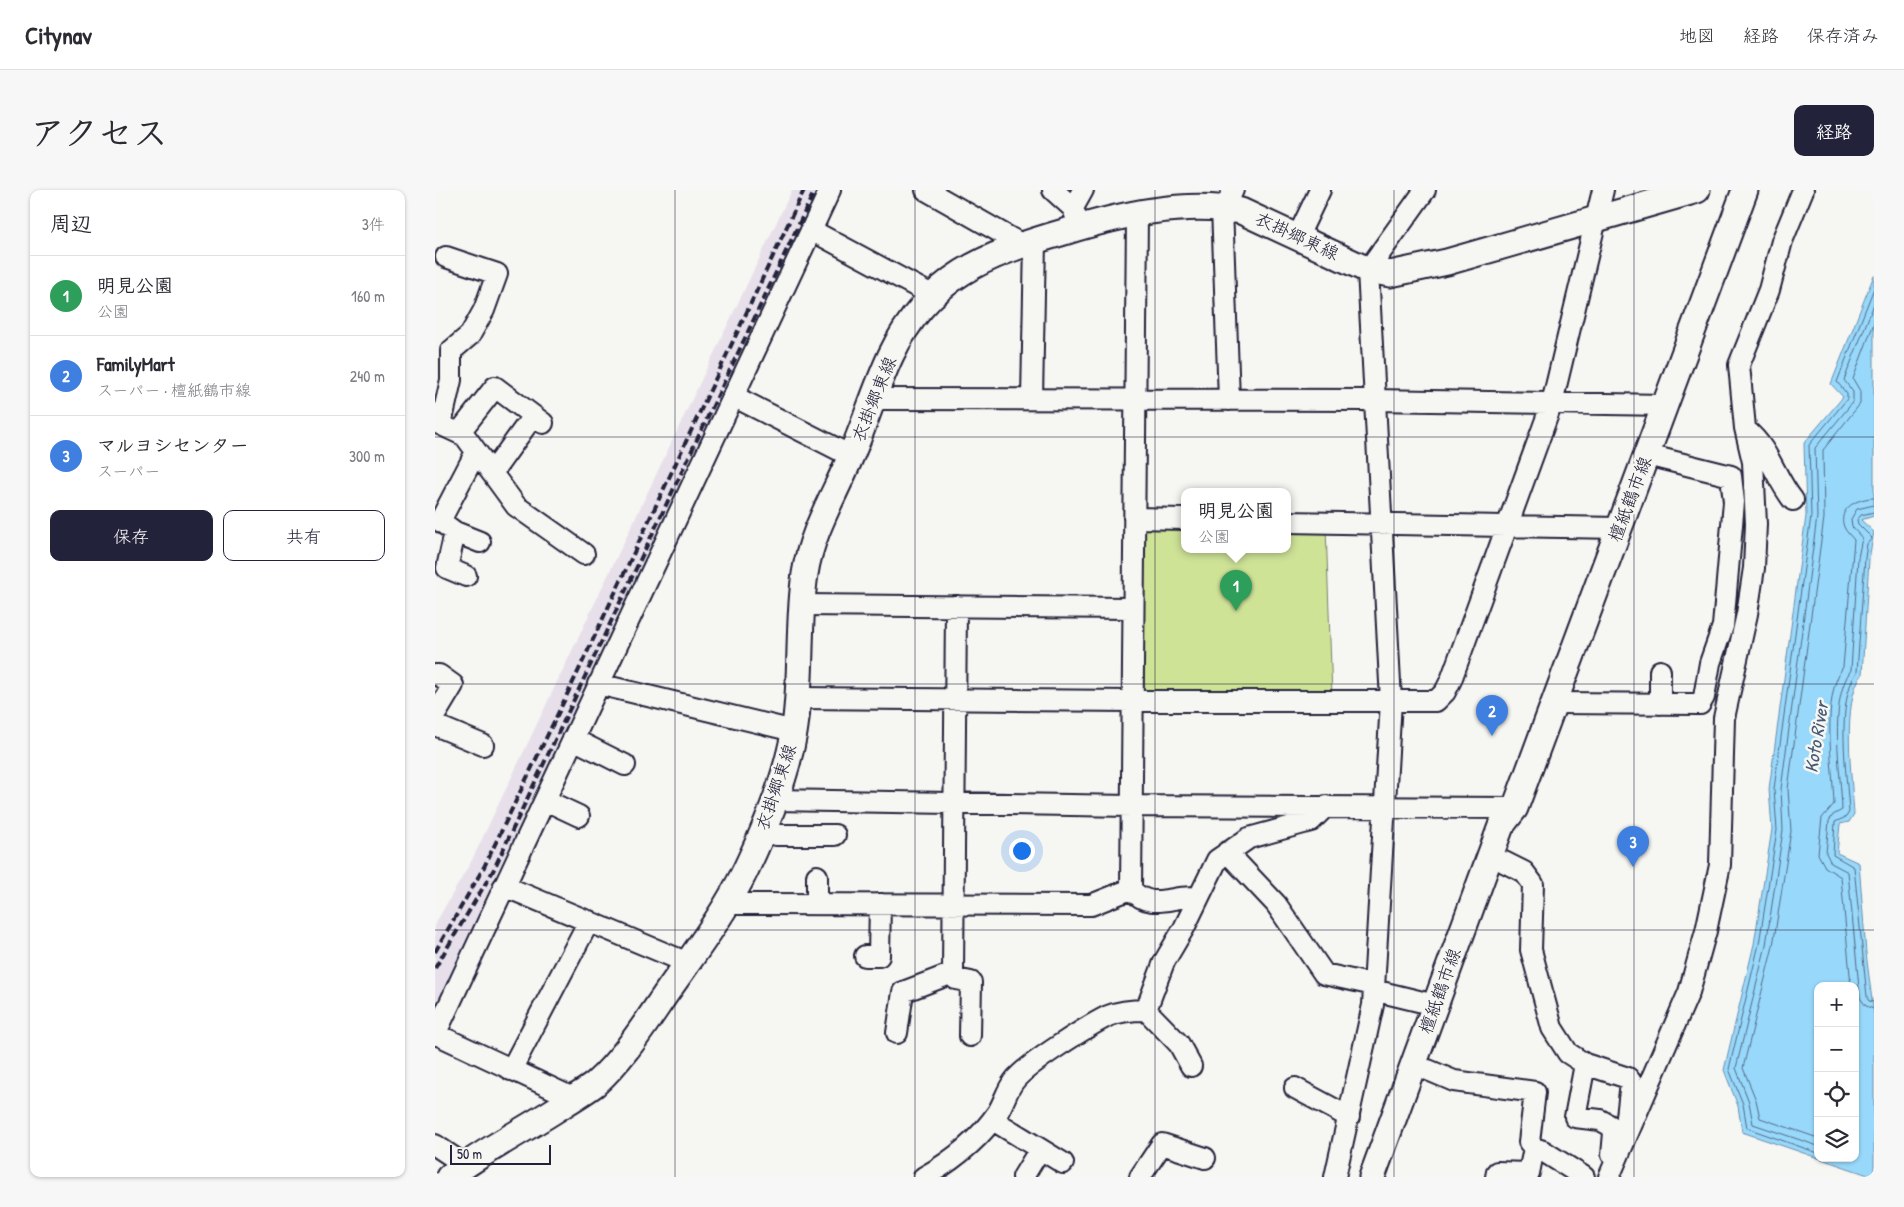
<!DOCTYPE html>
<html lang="ja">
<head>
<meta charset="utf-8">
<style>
	body { margin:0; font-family:"Patrick Hand","Klee One",sans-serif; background:#f7f7f7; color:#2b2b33 }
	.controls { position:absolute; right:15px; bottom:15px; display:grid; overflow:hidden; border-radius:10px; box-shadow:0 1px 4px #0004 }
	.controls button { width:45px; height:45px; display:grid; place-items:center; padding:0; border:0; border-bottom:1px solid #e1e1e2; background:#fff; color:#2b2b33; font:25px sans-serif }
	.scale { position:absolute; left:15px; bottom:12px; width:101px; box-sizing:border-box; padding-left:5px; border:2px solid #22223b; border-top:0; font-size:14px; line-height:18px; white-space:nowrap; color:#22223b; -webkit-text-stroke:4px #f6f6f2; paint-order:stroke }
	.you { position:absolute; left:586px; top:660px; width:18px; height:18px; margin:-12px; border:4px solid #fff; border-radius:50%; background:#1a73e8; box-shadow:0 0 0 8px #1a73e833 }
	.badge { display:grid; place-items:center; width:32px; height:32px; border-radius:50%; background:#22223b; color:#fff; font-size:16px; font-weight:700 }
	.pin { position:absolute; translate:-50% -41px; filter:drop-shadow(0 1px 2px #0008) }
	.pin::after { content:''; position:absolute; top:26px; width:18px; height:15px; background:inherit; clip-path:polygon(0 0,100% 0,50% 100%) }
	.popup { position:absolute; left:746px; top:298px; width:110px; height:65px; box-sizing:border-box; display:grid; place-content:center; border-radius:10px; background:#fff; filter:drop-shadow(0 1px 4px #0005); font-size:16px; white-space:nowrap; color:#7c7c81 }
	.popup b { font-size:19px; color:#2b2b33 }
	.popup::after { content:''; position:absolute; left:50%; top:100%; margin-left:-10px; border:10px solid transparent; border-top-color:#fff }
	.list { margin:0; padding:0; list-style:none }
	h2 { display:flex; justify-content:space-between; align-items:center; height:65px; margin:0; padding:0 20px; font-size:21px }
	h2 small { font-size:16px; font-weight:400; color:#7c7c81 }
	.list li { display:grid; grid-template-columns:32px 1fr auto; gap:15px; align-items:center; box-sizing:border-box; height:80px; padding:0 20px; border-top:1px solid #e1e1e2 }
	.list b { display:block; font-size:19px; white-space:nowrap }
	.list p { margin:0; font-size:16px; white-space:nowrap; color:#7c7c81 }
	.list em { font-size:16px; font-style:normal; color:#7c7c81 }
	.actions { display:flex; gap:10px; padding:15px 20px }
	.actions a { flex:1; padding:11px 0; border:1px solid #22223b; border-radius:10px; text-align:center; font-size:18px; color:#22223b }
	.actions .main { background:#22223b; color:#fff }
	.icon { flex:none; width:28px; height:28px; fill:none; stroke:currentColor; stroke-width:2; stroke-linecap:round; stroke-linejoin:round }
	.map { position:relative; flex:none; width:1439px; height:987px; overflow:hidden; border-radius:10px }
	header { display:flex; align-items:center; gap:30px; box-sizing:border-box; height:70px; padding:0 25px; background:#fff; border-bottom:1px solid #e1e1e2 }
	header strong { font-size:24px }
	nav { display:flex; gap:28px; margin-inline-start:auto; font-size:18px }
	.intro { display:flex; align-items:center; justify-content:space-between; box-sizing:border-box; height:120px; padding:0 30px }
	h1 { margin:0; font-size:35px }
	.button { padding:12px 22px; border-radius:10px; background:#22223b; color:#fff; font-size:18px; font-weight:700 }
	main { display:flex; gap:30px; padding:0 30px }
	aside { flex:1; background:#fff; border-radius:10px; box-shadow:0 1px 4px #0004 }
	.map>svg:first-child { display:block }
	.built { fill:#e7e0ea }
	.green { fill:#cfe397; stroke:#788269 }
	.water { fill:#98d8fa; stroke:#698fae }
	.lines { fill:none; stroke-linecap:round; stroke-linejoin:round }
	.shore { stroke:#516b87; stroke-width:1 }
	.minor-casing { stroke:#22223b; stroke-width:24 }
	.major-casing { stroke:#22223b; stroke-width:29 }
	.minor { stroke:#f6f6f2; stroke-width:20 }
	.major { stroke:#f6f6f2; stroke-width:25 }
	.rail { stroke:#22223b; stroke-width:4; stroke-dasharray:8 4; stroke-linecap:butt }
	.grid { fill:none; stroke:#22223b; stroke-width:1; stroke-opacity:0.55 }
	.labels { text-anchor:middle; stroke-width:5; stroke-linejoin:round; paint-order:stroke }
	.street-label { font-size:18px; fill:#22223b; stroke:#f6f6f2 }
	.water-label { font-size:19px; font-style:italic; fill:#455974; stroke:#f6f6f2 }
</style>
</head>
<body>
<header>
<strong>Citynav</strong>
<nav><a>地図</a><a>経路</a><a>保存済み</a></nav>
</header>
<div class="intro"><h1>アクセス</h1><a class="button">経路</a></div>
<main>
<aside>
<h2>周辺<small>3件</small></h2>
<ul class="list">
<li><span class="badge" style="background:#2e9e5b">1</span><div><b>明見公園</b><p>公園</p></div><em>160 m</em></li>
<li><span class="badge" style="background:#3f7fe0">2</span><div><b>FamilyMart</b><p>スーパー · 檀紙鶴市線</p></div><em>240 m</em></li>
<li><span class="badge" style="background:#3f7fe0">3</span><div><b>マルヨシセンター</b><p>スーパー</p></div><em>300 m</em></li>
</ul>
<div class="actions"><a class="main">保存</a><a>共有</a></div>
</aside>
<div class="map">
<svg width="1439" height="987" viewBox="0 0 1439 987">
	<rect width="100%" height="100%" fill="#f6f6f2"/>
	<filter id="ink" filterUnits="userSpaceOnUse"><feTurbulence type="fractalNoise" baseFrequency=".02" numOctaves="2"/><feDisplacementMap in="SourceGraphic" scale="10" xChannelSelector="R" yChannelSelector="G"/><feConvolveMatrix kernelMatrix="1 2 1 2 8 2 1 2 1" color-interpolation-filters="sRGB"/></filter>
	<g filter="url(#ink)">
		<!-- built -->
		<path class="built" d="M 357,0 L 387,0 L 5,814 L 0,812 L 0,734 L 37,670 Z"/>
		<!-- green -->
		<path class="green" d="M 708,334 L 750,335 L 750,360 L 852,360 L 852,337 L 891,338 L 897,506 L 709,504 Z"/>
		<!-- water -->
		<path class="water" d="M 1439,85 L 1439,326 L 1426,330 L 1439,342 L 1434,369 L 1427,485 C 1406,510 1417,590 1419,624 L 1414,632 L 1405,634 L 1402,663 L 1424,673 L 1431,763 L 1439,826 L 1439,987 L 1383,968 L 1420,968 L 1420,796 L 1383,796 L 1383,968 L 1307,942 L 1303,916 L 1289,880 L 1319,754 L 1337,639 L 1334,599 L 1371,326 L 1369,253 L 1408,207 L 1396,194 Z"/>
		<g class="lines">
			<!-- shore -->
			<path class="shore" d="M 1439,315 L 1422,319 L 1416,329 L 1417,337 L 1427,348 L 1423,368 L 1416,480 C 1393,512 1406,581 1407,620 L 1398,625 L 1394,631 L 1391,663 L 1396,673 L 1413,682 L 1425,808 L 1431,816 L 1439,819
				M 1439,322 L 1426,325 L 1422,330 L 1423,334 L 1437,348 L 1432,354 L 1430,368 L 1422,482 C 1400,513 1412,584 1414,622 L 1411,627 L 1400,632 L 1398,665 L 1419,677 L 1432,807 L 1434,811 L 1439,812
				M 1416,796 L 1406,687 L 1390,677 L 1383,664 L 1387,628 L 1399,614 C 1398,576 1386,509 1408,477 L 1419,350 C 1416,346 1411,342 1409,337 C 1402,318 1423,308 1439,308
				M 1383,948 L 1325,928 L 1321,910 L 1308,878 L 1338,756 L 1356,641 L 1353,599 L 1389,328 L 1388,260 L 1425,214 L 1425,201 L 1418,189 L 1439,133
				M 1383,956 L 1318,934 L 1314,912 L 1301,878 L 1331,755 L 1348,640 L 1346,599 L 1382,327 L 1380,258 L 1418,212 L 1418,202 L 1409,190 L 1439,114
				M 1383,963 L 1312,938 L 1308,914 L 1294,879 L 1324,754 L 1342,640 L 1339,599 L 1376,326 L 1374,255 L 1412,209 L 1412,204 L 1402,192 L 1439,98"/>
			<!-- minor casing -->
			<g class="minor-casing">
				<path id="minor" d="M 491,0 L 586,54
					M 618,0 L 638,18 L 644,37
					M 787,17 L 794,210
					M 638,18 L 648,0
					M 790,18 L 798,0
					M 376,40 L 497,105
					M 863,46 L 885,0
					M 298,206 L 416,266
					M 437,209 L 939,210 L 1231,215
					M 597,209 L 600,51
					M 0,232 L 30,246 L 81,316 L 149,364
					M 6,234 L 16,190 L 16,161 L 35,145 L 49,120 L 62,84 L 11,67
					M 1311,240 C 1335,260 1339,286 1358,310
					M 24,243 L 60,197 L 108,233
					M 41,262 L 5,331 L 20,342 L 45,352
					M 57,283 L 98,226
					M 699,328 L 750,329
					M 852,332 L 1185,338
					M 20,342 L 12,378 L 31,386
					M 366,415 L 698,418
					M 521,416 L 518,783 L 521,789 L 536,792 L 535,846
					M 1225,481 L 1225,514
					M 0,485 L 4,485 L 18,495 L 0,525
					M 163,494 L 359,541
					M 363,508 L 697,511 L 1001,511 L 1010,502 L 1016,490 L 1117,213 L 1168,0
					M 1119,513 L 1265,514 L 1269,507 L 1275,473 L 1288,436 L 1299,312 L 1296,286 L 1212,265
					M 0,535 L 48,555
					M 138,549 L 190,575
					M 110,610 L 144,626
					M 339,610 L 696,616 L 1080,618
					M 328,638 L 341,645 L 400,645
					M 792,662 L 841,714 L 889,784 L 939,795
					M 1069,672 L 1089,682 L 1098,694 L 1096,760 L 1117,838 L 1133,863 L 1150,874 L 1193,888 L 1196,892 L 1192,927
					M 382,686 L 382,714
					M 69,696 L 253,773
					M 696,699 C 716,723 741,703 762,708
					M 292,714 L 656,715 L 696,699 L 702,25
					M 430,766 L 444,766 L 445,714
					M 938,800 L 1000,815
					M 711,820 L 744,854 L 756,876
					M 462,843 L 468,802 L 518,783
					M 1,844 L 138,908
					M 0,845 L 395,0
					M 1150,874 L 1140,927 L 1165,930 L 1176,936 L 1179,943 L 1177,965
					M 76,880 L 154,731
					M 993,880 L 1019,891 L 1100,902 L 1094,952 L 1099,958 L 1108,961 L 1149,987
					M 860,898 L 914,927
					M 558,930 L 628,973
					M 0,955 L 30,975
					M 489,987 C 519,970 544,950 563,922 C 569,912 572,900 579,891 C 592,874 653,836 673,826 C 685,821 698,820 711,820 L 729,772 L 749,738 L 782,670 L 814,648 L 876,631 L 891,616
					M 588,987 L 605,959
					M 705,987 L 727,954 L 770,968
					M 900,987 L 938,815 L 956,511 L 933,80 L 990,0
					M 1061,987 L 1062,982 L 1094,983 L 1099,958
					M 1174,987 L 1254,802 L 1271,741 L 1285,675 L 1289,528 L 1312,424 L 1319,378 L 1321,334 L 1318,272 L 1310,238 L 1304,175 L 1334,100 L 1347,51 L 1368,0"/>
			</g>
			<!-- major casing -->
			<g class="major-casing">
				<path id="major" d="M 14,987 C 51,959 92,939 131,913 C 140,907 151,901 160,894 C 189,868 210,834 232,802 C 260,762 290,723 311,679 C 331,637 351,589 359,543 C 368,490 362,436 370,384 C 376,343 399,306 415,268 C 430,234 440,199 456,165 C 494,86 550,65 629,42 C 684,25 749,10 806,21 L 933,80 L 955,84 L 1012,72 L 1262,0
					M 937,987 L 1066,636 L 1080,618 L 1310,0"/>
			</g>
			<!-- minor -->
			<use href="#minor" class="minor"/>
			<!-- major -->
			<use href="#major" class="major"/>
			<!-- rail -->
			<path class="rail" d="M 0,762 L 49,677 L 141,486 L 369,0
				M 0,778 L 58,681 L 380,0"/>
		</g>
	</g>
	<!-- grid -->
	<path class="grid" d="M 240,0 L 240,987M 480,0 L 480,987M 720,0 L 720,987M 959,0 L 959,987M 1199,0 L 1199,987M 0,247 L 1439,247M 0,494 L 1439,494M 0,740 L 1439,740"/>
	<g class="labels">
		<!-- street labels -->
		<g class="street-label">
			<text transform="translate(862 46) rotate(25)" y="6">衣掛郷東線</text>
			<text transform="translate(439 209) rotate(-68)" y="6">衣掛郷東線</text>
			<text transform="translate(1195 309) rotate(-69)" y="6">檀紙鶴市線</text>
			<text transform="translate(341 597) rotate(-71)" y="6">衣掛郷東線</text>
			<text transform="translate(1005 801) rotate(-70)" y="6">檀紙鶴市線</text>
		</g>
		<!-- water labels -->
		<g class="water-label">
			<text transform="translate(1381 547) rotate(-81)" y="7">Koto River</text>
		</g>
	</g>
</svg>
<div class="controls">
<button>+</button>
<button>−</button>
<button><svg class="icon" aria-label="locate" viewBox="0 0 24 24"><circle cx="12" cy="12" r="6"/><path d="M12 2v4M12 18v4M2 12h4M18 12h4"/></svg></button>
<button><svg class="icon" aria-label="layers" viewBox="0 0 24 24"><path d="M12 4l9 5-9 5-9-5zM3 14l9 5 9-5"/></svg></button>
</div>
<div class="scale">50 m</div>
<div class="you"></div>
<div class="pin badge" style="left:801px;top:421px;background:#2e9e5b">1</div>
<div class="popup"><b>明見公園</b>公園</div>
<div class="pin badge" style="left:1057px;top:546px;background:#3f7fe0">2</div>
<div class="pin badge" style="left:1198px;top:677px;background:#3f7fe0">3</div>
</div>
</main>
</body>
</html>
